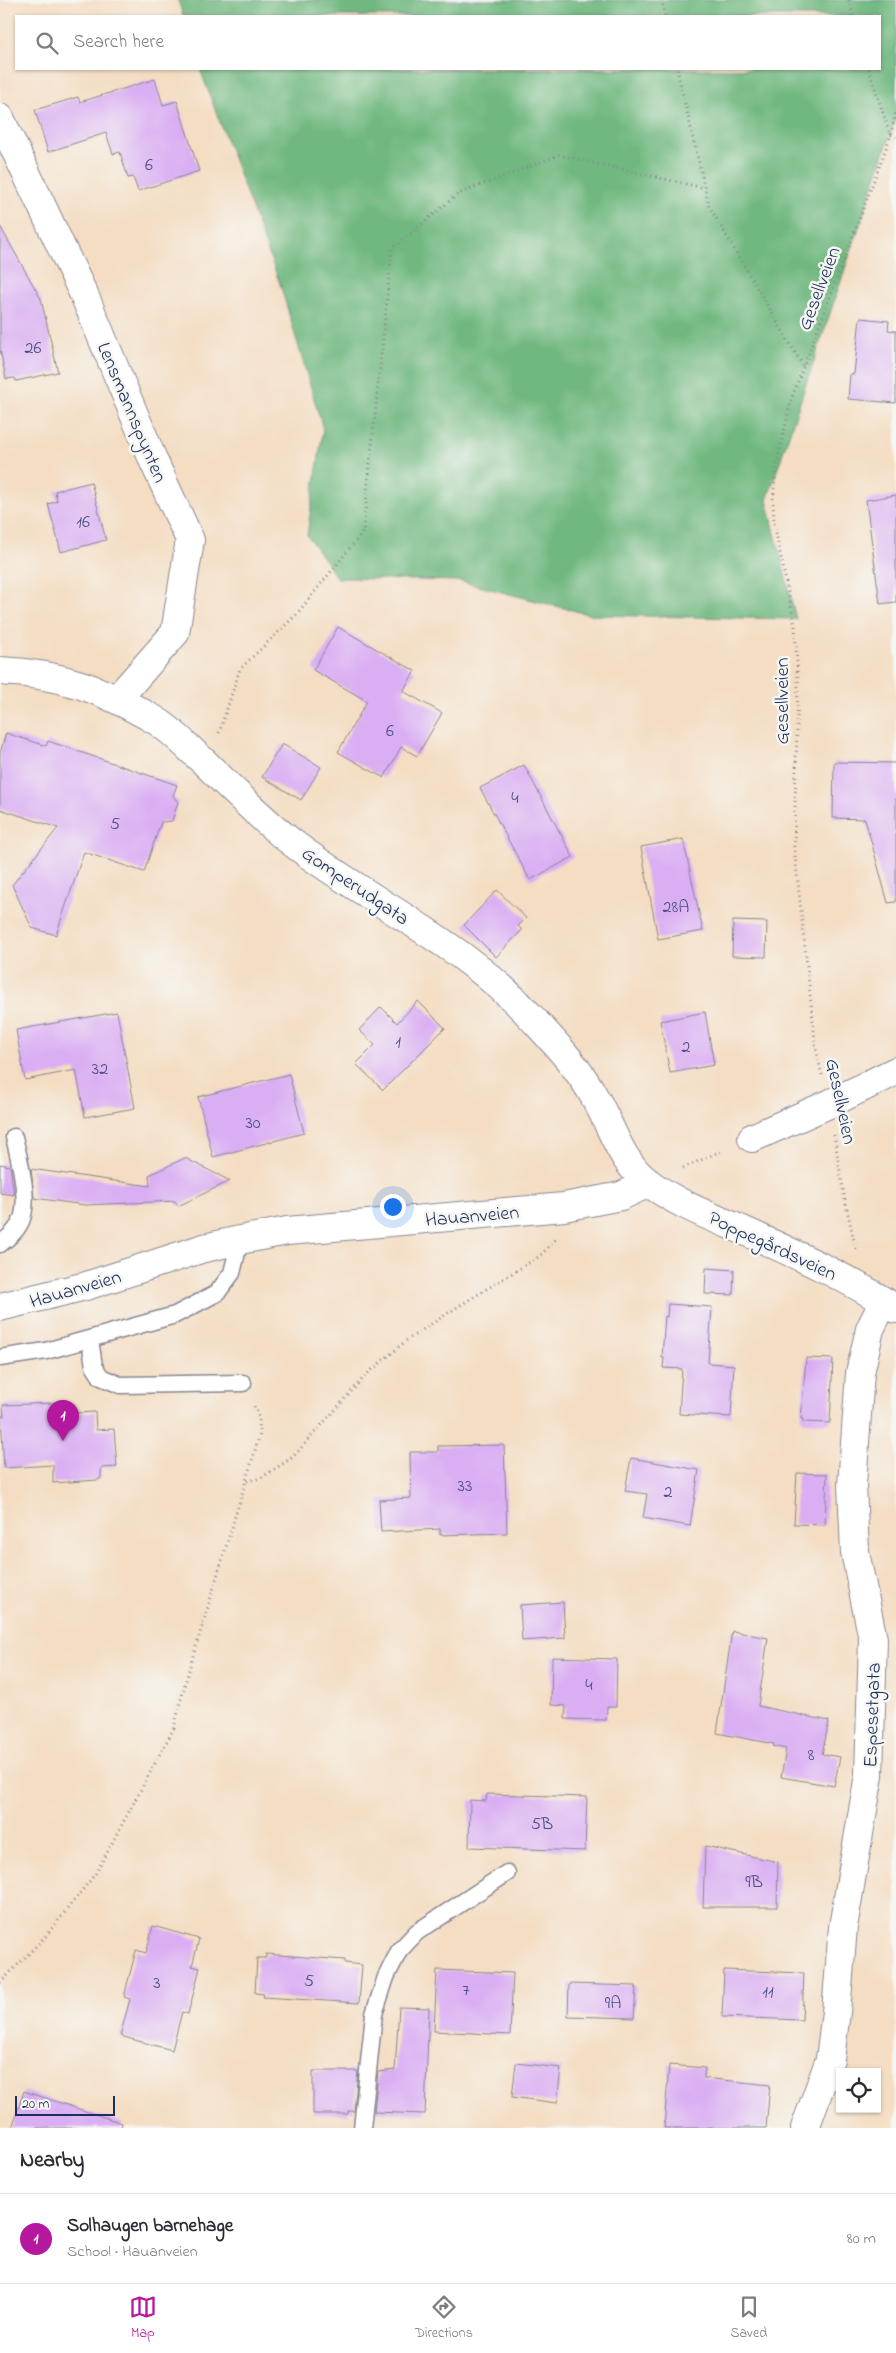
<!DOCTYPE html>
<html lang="en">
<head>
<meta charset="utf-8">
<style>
	body { margin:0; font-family:"Indie Flower",sans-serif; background:#f2f2f3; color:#2b2b33 }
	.controls { position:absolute; right:15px; bottom:15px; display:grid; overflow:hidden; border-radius:0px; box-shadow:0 1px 4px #0004 }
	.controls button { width:45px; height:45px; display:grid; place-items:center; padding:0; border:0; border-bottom:1px solid #e1e1e2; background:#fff; color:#2b2b33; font:25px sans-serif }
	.scale { position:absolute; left:15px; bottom:12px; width:100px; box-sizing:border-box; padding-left:5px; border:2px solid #1b2f5e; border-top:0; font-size:14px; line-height:18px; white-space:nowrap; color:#1b2f5e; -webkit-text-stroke:4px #f6f6f2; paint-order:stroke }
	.you { position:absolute; left:392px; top:1206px; width:18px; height:18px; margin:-12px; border:4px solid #fff; border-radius:50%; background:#1a73e8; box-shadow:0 0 0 8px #1a73e833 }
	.badge { display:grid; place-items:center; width:32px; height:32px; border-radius:50%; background:#b5179e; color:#fff; font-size:16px; font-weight:700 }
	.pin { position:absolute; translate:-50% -41px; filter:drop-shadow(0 1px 2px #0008) }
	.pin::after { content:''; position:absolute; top:26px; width:18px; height:15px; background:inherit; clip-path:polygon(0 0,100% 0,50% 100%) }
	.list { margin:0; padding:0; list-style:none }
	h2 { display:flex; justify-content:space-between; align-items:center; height:65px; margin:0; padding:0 20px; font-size:21px }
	h2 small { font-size:16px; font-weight:400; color:#7c7c81 }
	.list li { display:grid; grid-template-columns:32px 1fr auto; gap:15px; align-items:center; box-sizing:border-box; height:90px; padding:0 20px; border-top:1px solid #e1e1e2 }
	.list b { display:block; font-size:19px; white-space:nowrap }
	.list p { margin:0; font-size:16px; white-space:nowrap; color:#7c7c81 }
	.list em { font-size:16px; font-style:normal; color:#7c7c81 }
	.icon { flex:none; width:28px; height:28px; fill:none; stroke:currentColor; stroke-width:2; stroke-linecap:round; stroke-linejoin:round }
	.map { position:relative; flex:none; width:896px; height:2128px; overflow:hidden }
	.search { position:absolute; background:#fff; box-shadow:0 1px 4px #0004; left:15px; right:15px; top:15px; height:55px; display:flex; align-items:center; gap:12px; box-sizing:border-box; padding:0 18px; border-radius:0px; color:#7c7c81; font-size:19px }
	.sheet { height:155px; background:#fff }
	nav { display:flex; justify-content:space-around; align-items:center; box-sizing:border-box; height:70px; border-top:1px solid #e1e1e2; background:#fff; font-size:14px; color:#7c7c81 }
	nav a { display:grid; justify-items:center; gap:2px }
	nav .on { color:#b5179e }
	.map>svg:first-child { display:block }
	.forest { fill:#70b87f; stroke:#46746e }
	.building { fill:#daaef3 }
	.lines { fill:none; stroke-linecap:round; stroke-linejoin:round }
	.lane-casing { stroke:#888690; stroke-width:19 }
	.street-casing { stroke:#888690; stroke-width:30 }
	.path { stroke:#888690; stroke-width:3; stroke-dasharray:1 4; stroke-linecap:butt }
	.lane { stroke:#fff; stroke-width:16 }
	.street { stroke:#fff; stroke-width:28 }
	.labels { text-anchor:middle; stroke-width:5; stroke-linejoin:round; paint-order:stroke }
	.number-label { font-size:18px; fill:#4b4f83 }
	.street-label { font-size:20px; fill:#1b2f5e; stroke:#f6f6f2 }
</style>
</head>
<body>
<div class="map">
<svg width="896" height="2128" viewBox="0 0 896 2128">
	<rect width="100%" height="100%" fill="#f6f6f2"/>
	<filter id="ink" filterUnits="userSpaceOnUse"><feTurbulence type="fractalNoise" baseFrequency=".02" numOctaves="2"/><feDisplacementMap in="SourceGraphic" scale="10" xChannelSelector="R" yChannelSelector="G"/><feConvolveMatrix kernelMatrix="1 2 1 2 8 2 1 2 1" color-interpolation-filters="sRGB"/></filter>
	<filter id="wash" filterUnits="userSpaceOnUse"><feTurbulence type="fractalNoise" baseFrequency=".0096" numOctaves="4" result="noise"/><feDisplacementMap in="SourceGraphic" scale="20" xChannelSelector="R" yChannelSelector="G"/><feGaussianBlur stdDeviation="1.12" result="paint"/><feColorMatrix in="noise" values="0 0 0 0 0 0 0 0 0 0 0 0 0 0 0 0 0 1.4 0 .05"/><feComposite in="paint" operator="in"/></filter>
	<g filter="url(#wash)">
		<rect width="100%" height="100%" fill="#f4ddc2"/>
		<!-- forest -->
		<path class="forest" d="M 178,0 L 896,0 L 896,118 L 767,500 L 796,619 L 591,615 L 459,581 L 337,578 L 307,535 L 323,429 L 280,284 L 200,69 L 880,69 L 880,16 L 183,16 Z"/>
		<g id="blocks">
			<!-- building -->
			<path class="building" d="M 155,79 L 163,105 L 177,101 L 199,171 L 138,191 L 133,177 L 128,178 L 120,152 L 113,154 L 106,133 L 48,152 L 35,110 L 78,97 L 80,102 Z
				M 0,226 L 41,299 L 58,372 L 16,381 L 15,378 L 6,379 L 0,349 Z
				M 860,318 L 889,321 L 888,330 L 896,331 L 896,403 L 848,399 L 850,374 L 854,374 Z
				M 91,482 L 106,540 L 61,552 L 48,504 L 57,501 L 55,491 Z
				M 896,495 L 896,602 L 880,604 L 866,500 Z
				M 338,627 L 415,671 L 403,691 L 442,713 L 417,756 L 401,747 L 384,778 L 338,752 L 367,701 L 313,670 Z
				M 6,733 L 46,746 L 48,741 L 177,785 L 173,796 L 178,802 L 172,821 L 161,822 L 144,872 L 84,852 L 56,935 L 32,928 L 12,885 L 58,828 L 0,809 L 0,753 Z
				M 282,744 L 321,767 L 301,800 L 262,777 Z
				M 834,762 L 896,763 L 896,902 L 888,903 L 865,819 L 833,818 Z
				M 524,765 L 573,857 L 530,880 L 480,788 Z
				M 683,839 L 703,931 L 658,939 L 641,847 Z
				M 497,890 L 526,918 L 518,926 L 522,930 L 496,957 L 464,925 Z
				M 733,921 L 767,922 L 766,957 L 732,956 Z
				M 418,1001 L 445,1028 L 383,1090 L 356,1064 L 375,1045 L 359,1030 L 381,1007 L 397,1023 Z
				M 117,1012 L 135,1108 L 85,1117 L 76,1070 L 25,1080 L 16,1030 Z
				M 705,1012 L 714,1065 L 670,1073 L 660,1021 Z
				M 289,1074 L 304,1133 L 213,1157 L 198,1097 Z
				M 185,1158 L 230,1181 L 178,1206 L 175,1201 L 85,1205 L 34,1198 L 31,1169 L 150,1186 L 149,1175 Z
				M 0,1164 L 10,1166 L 14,1195 L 0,1193 Z
				M 706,1268 L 734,1270 L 733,1295 L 705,1294 Z
				M 668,1304 L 712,1307 L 708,1363 L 734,1365 L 731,1417 L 679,1414 L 682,1369 L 663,1368 L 664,1358 L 662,1358 L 665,1316 L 667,1317 Z
				M 806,1358 L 833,1359 L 830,1423 L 803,1422 L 803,1419 L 801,1419 Z
				M 55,1403 L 56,1414 L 95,1412 L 96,1430 L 114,1429 L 117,1467 L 101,1468 L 101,1478 L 98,1480 L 53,1483 L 53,1465 L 4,1468 L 1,1416 L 4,1416 L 3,1405 Z
				M 504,1445 L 507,1533 L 440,1535 L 440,1529 L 381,1532 L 379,1500 L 411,1498 L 410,1452 L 438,1452 L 438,1446 Z
				M 631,1458 L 699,1470 L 690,1526 L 643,1518 L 647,1494 L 625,1491 Z
				M 797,1473 L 827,1474 L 825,1525 L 794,1524 Z
				M 563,1602 L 565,1638 L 522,1641 L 520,1605 Z
				M 732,1631 L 768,1638 L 758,1706 L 829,1721 L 822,1754 L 840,1757 L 834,1786 L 781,1777 L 786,1749 L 773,1746 L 774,1744 L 717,1733 Z
				M 552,1657 L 617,1659 L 616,1707 L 607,1707 L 606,1720 L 565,1719 L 566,1706 L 551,1705 Z
				M 487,1794 L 587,1797 L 585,1851 L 469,1847 L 470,1800 L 486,1801 Z
				M 705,1846 L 778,1862 L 777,1907 L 703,1907 Z
				M 153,1926 L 199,1939 L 192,1966 L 200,1968 L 188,2014 L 182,2012 L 172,2050 L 120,2036 L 130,1999 L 124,1997 L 136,1950 L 146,1953 Z
				M 266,1954 L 345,1960 L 345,1963 L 362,1965 L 359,2003 L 263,1997 L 264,1994 L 255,1993 L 257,1958 L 266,1958 Z
				M 437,1970 L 513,1973 L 510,2035 L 434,2031 Z
				M 724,1970 L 804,1973 L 802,2020 L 722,2017 Z
				M 569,1984 L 636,1986 L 634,2018 L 568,2016 Z
				M 399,2007 L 429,2008 L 425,2114 L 374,2112 L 378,2072 L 395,2070 Z
				M 516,2063 L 561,2068 L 557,2103 L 512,2097 Z
				M 669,2065 L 705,2068 L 704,2078 L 770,2085 L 766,2128 L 664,2128 Z
				M 313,2071 L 358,2071 L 354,2111 L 348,2111 L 348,2114 L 313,2114 Z
				M 24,2091 L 122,2123 L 121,2128 L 12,2128 Z"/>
		</g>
	</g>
	<g filter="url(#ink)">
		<use href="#blocks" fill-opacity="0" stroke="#888690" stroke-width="1"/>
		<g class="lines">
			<!-- lane casing -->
			<g class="lane-casing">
				<path id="lane" d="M 0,1244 C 7,1239 15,1232 19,1225 C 32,1205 19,1158 14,1137
					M 90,1340 L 94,1366 L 101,1377 L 120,1385 L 243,1383
					M 0,1358 L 46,1351 L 175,1315 L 217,1293 L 232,1273 L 240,1240
					M 362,2128 L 374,2014 L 386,1977 L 399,1951 L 417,1932 L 507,1873"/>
			</g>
			<!-- street casing -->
			<g class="street-casing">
				<path id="street" d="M 0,118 L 85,297 L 154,462 L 190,540 L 175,633 L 117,699
					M 0,671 C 63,674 101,689 155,720 C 172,730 187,747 202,760 C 231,788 259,817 290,841 C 369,902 464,943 532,1018 C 555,1043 579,1068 595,1098 C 612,1126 621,1164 649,1183 C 676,1203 709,1216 740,1229 C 793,1253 847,1277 896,1309
					M 752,1138 L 829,1104 L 896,1071
					M 0,1307 L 86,1286 L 204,1248 L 240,1240 L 287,1231 L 564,1207 L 621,1196 L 649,1183
					M 805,2128 L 830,2059 L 836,2012 L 843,1927 L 869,1775 L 873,1639 L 855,1552 L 852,1485 L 860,1373 L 870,1329 L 884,1301"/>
			</g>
			<!-- path -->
			<path class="path" d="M 662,0 L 665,16
				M 849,0 L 853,16
				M 677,69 L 709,206 L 803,366
				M 869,69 L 890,135
				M 891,135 L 896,137
				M 219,733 L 240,669 L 296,615 L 363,532 L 392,249 L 458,194 L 559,155 L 704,188
				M 822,1075 L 816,1049 L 794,846 L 798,682 L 795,626 L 774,523 L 773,500 L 776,468 L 791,400 L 891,135 L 896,112
				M 834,1135 L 845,1201 L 856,1249
				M 683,1168 L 723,1150
				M 247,1481 L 261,1478 L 293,1457 L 366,1375 L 407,1340 L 459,1306 L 540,1256 L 557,1238
				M 0,1983 L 45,1937 L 96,1873 L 174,1728 L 185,1683 L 260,1434 L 259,1418 L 254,1406"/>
			<!-- lane -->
			<use href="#lane" class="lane"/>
			<!-- street -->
			<use href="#street" class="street"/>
		</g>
	</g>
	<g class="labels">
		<!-- number labels -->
		<g class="number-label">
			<text x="149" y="170">6</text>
			<text x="33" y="353">26</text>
			<text x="83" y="527">16</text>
			<text x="390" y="736">6</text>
			<text x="515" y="803">4</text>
			<text x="115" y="829">5</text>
			<text x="676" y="912">28A</text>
			<text x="398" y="1047">1</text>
			<text x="686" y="1052">2</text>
			<text x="100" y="1074">32</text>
			<text x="253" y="1128">30</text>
			<text x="465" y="1491">33</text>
			<text x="668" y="1497">2</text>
			<text x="589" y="1690">4</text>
			<text x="811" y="1760">8</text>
			<text x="542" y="1829">5B</text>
			<text x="754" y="1887">9B</text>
			<text x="309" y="1986">5</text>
			<text x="157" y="1988">3</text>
			<text x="466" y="1995">7</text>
			<text x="768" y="1997">11</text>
			<text x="613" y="2008">9A</text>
		</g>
		<!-- street labels -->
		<g class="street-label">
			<text transform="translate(818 288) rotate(-69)" y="7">Gesellveien</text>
			<text transform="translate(133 412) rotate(67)" y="7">Lensmannspynten</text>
			<text transform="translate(781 701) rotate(-90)" y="7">Gesellveien</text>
			<text transform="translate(356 885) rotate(34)" y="7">Gomperudgata</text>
			<text transform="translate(842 1101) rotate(78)" y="7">Gesellveien</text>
			<text transform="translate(472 1215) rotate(-5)" y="7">Hauanveien</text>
			<text transform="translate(773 1245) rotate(25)" y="7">Poppegårdsveien</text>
			<text transform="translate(75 1288) rotate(-16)" y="7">Hauanveien</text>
			<text transform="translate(871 1715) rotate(-88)" y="7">Espesetgata</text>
		</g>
	</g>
</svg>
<div class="controls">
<button><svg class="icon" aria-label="locate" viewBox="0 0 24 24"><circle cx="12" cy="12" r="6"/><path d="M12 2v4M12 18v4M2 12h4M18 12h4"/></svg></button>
</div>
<div class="scale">20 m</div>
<div class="you"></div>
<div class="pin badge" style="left:63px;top:1441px">1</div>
<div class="search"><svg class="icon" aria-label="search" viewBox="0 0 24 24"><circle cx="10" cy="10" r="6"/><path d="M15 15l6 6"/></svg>Search here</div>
</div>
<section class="sheet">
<h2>Nearby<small></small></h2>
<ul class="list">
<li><span class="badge">1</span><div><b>Solhaugen barnehage</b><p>School · Hauanveien</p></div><em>80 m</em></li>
</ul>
</section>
<nav>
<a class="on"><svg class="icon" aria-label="map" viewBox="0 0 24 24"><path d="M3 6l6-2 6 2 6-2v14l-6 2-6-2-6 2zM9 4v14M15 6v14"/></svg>Map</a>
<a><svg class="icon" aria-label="directions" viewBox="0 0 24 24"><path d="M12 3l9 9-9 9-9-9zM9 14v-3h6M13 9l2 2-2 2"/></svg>Directions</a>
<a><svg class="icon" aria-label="saved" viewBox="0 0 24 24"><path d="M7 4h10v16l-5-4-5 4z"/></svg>Saved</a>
</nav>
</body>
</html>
